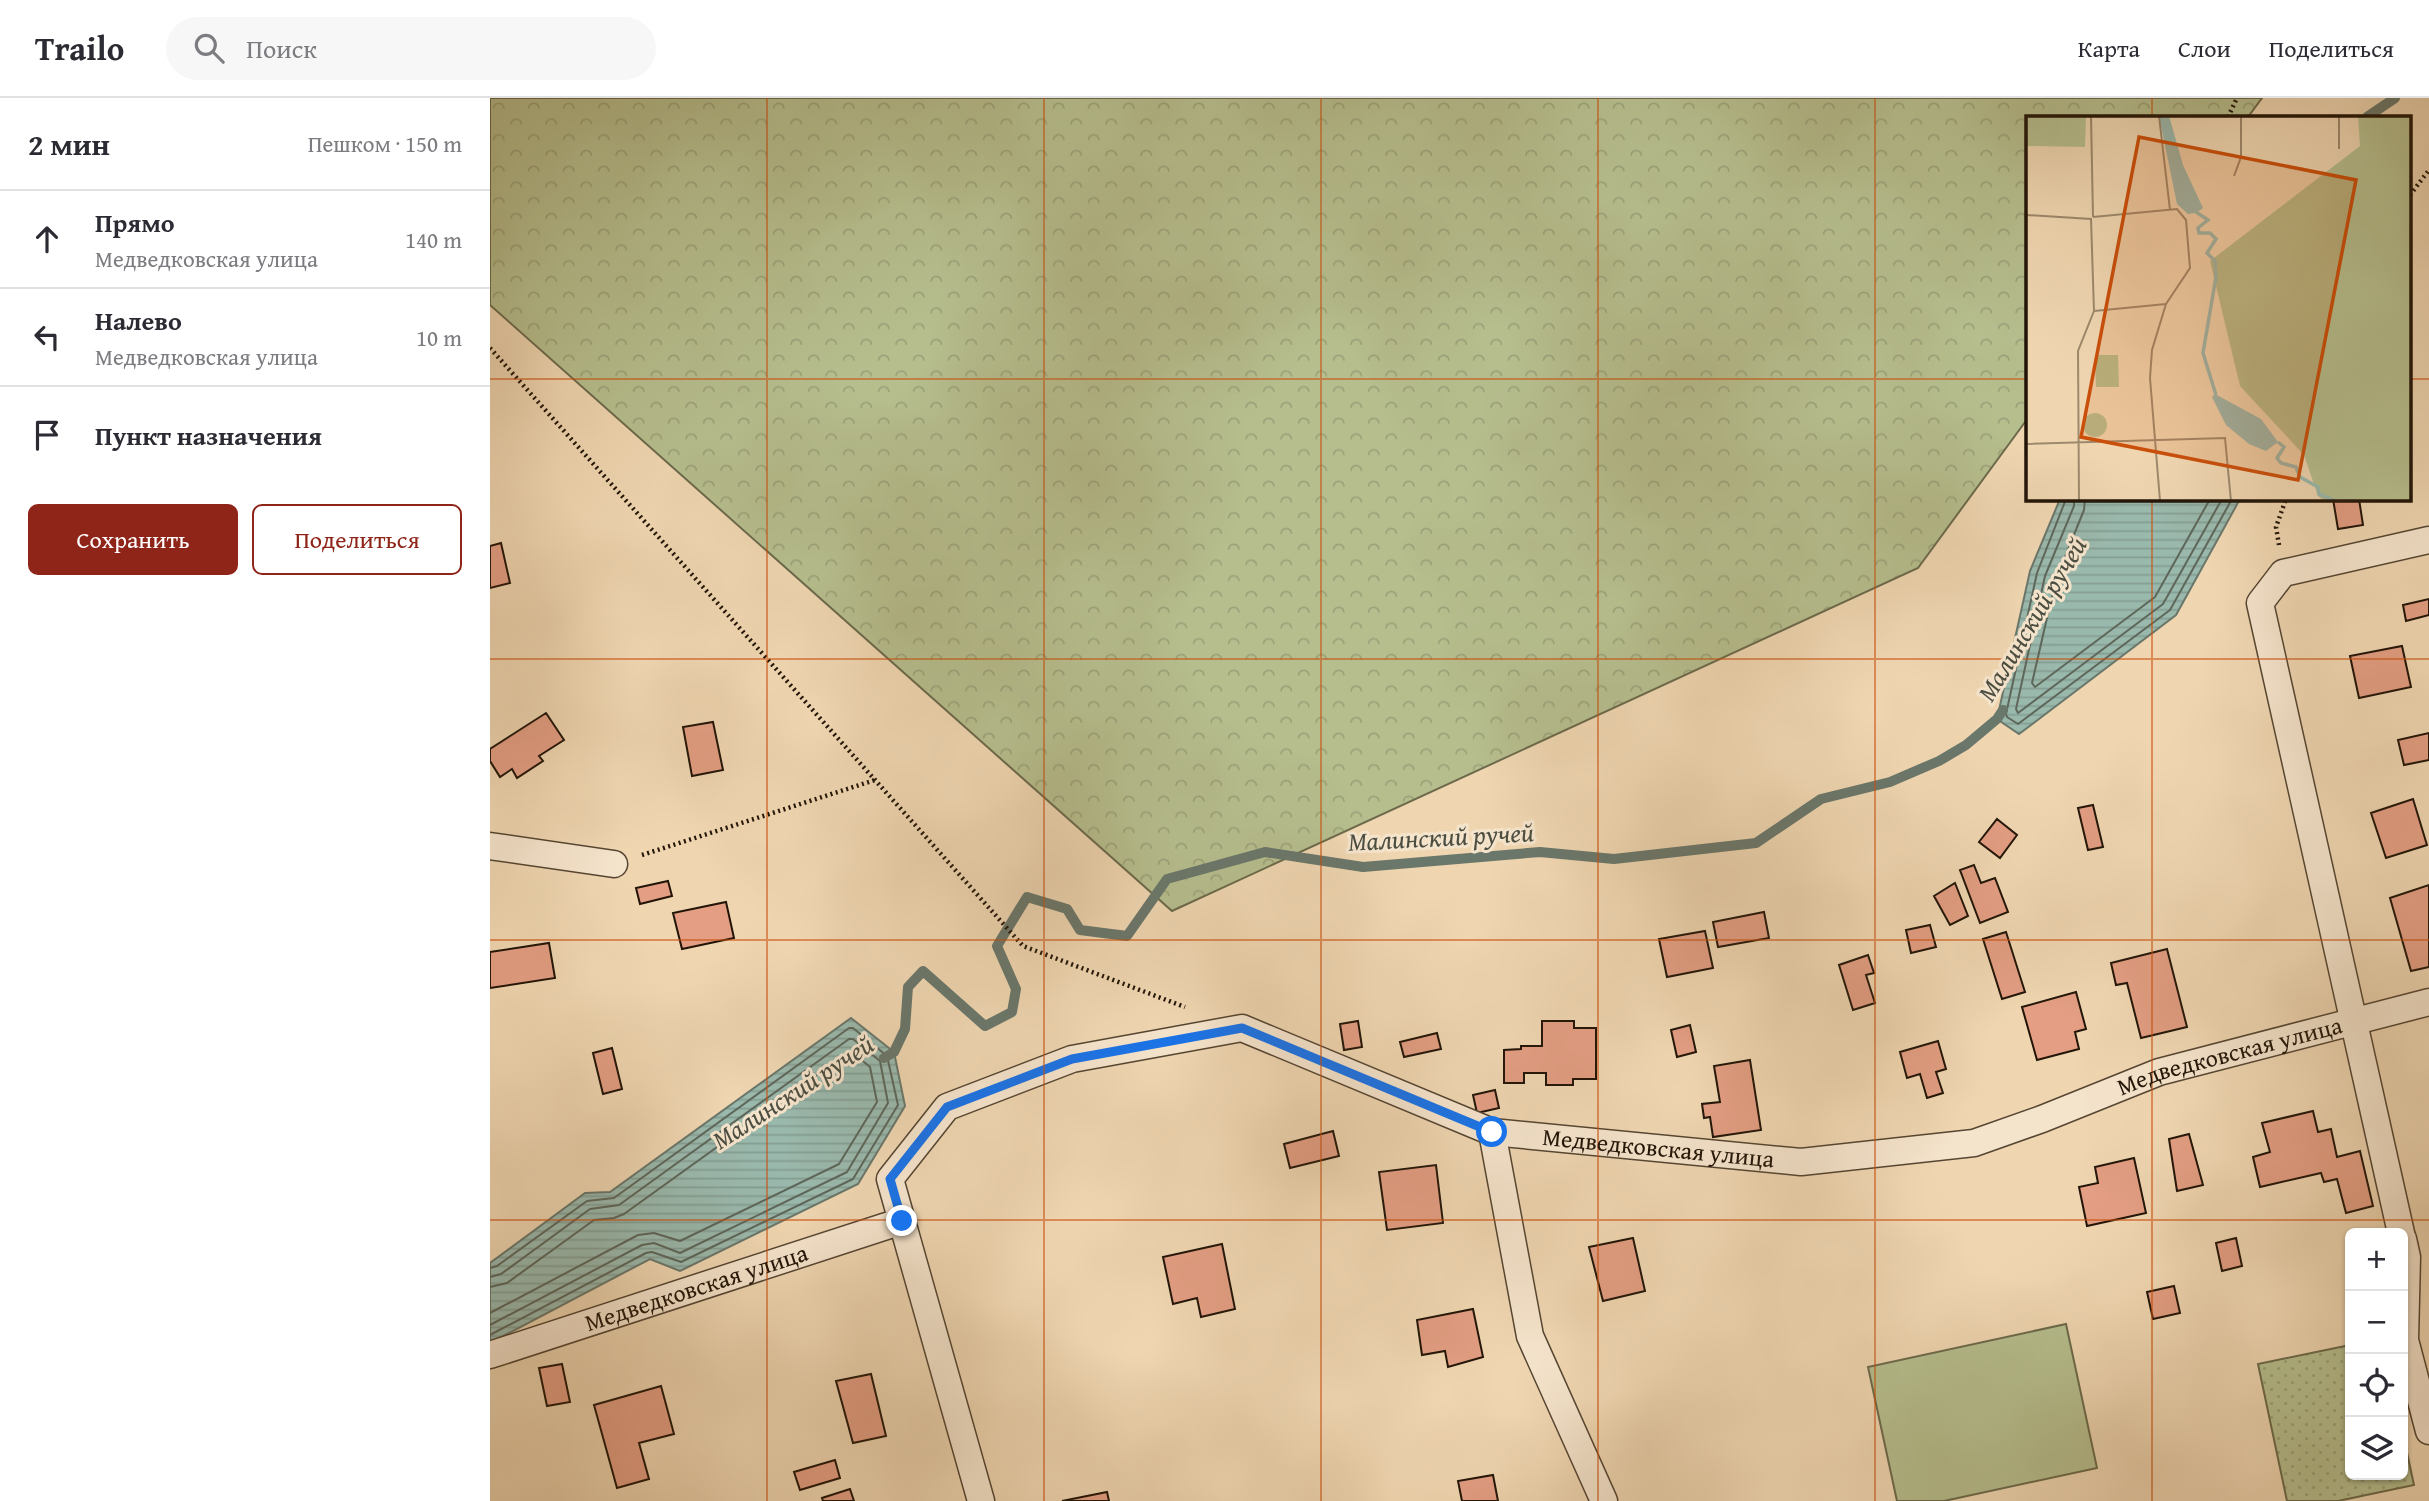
<!DOCTYPE html>
<html lang="ru">
<head>
<meta charset="utf-8">
<style>
	body { margin:0; font-family:"Gentium Book Plus",serif; background:#f7f7f7; color:#2b2b33 }
	.controls { position:absolute; right:21px; bottom:21px; display:grid; overflow:hidden; border-radius:10px; box-shadow:0 2px 5px #0004 }
	.controls button { width:63px; height:63px; display:grid; place-items:center; padding:0; border:0; border-bottom:2px solid #e1e1e2; background:#fff; color:#2b2b33; font:35px sans-serif }
	.stop { position:absolute; width:21px; height:21px; margin:-16px; border:5px solid #1a73e8; border-radius:50%; background:#fff }
	.stop.end { background:#1a73e8; border-color:#fff; box-shadow:0 2px 7px #0008 }
	.list { margin:0; padding:0; list-style:none }
	h2 { display:flex; justify-content:space-between; align-items:center; height:91px; margin:0; padding:0 28px; font-size:30px }
	h2 small { font-size:23px; font-weight:400; color:#7c7c81 }
	.list li { display:grid; grid-template-columns:46px 1fr auto; gap:21px; align-items:center; box-sizing:border-box; height:98px; padding:0 28px; border-top:2px solid #e1e1e2 }
	.list b { display:block; font-size:26px; white-space:nowrap }
	.list p { margin:0; font-size:23px; white-space:nowrap; color:#7c7c81 }
	.list em { font-size:23px; font-style:normal; color:#7c7c81 }
	.actions { display:flex; gap:14px; padding:21px 28px }
	.actions a { flex:1; padding:16px 0; border:2px solid #8f2418; border-radius:10px; text-align:center; font-size:24px; color:#8f2418 }
	.actions .main { background:#8f2418; color:#fff }
	.icon { flex:none; width:38px; height:38px; fill:none; stroke:currentColor; stroke-width:2; stroke-linecap:round; stroke-linejoin:round }
	.map { position:relative; flex:none; width:1939px; height:1403px; overflow:hidden }
	header { display:flex; align-items:center; gap:42px; box-sizing:border-box; height:98px; padding:0 35px; background:#fff; border-bottom:2px solid #e1e1e2 }
	header strong { font-size:33px }
	nav { display:flex; gap:38px; margin-inline-start:auto; font-size:24px }
	.search { width:490px; height:63px; background:#f7f7f7; display:flex; align-items:center; gap:18px; box-sizing:border-box; padding:0 24px; border-radius:38px; color:#7c7c81; font-size:26px }
	main { display:flex }
	aside { flex:1; background:#fff }
	.map>svg:first-child { display:block }
	.grass { fill:url(#grass-dots); stroke:#6c6a4b; stroke-width:2 }
	.forest { fill:url(#forest-crowns); stroke:#6c6a4b; stroke-width:2 }
	.garden { fill:#b6be8e; stroke:#6c6a4b; stroke-width:2 }
	.water { fill:url(#water-rules); stroke:#6a776b; stroke-width:2 }
	.lines { fill:none; stroke-linecap:round; stroke-linejoin:round }
	.shore { stroke:#5e675a; stroke-width:2 }
	.stream { stroke:#6a776b; stroke-width:10 }
	.building { fill:#e39e83; stroke:#221508; stroke-width:2 }
	.minor-casing { stroke:#554532; stroke-width:29 }
	.path { stroke:#221508; stroke-width:4.5; stroke-dasharray:2 3.5; stroke-linecap:butt }
	.minor { stroke:#f5e4cc; stroke-width:26 }
	.route { stroke:#1a73e8; stroke-width:9 }
	.grid { fill:none; stroke:#ca4f0b; stroke-width:2; stroke-opacity:0.55 }
	.labels { text-anchor:middle; stroke-width:6; stroke-linejoin:round; paint-order:stroke }
	.street-label { font-size:24px; fill:#221508; stroke:#f5e4cc }
	.water-label { font-size:26px; font-style:italic; fill:#4c4e42; stroke:#f5e4cc }
	.inset-river { fill:none; stroke:#9ab9ad; stroke-width:3.5 }
	.inset-road { fill:none; stroke:#9d896d; stroke-width:2 }
	.view { fill:#ca4f0b; fill-opacity:0.15; stroke:#ca4f0b; stroke-width:3.5 }
	.inset-edge { fill:none; stroke:#221508; stroke-width:3.5 }
</style>
</head>
<body>
<header>
<strong>Trailo</strong>
<div class="search"><svg class="icon" aria-label="search" viewBox="0 0 24 24"><circle cx="10" cy="10" r="6"/><path d="M15 15l6 6"/></svg>Поиск</div>
<nav><a>Карта</a><a>Слои</a><a>Поделиться</a></nav>
</header>
<main>
<aside>
<h2>2 мин<small>Пешком · 150 m</small></h2>
<ul class="list">
<li><svg class="icon" aria-label="ahead" viewBox="0 0 24 24"><path d="M12 20V5M6 11l6-6 6 6"/></svg><div><b>Прямо</b><p>Медведковская улица</p></div><em>140 m</em></li>
<li><svg class="icon" aria-label="left" viewBox="0 0 24 24"><path d="M17 20v-9H6M10 6l-5 5 5 5"/></svg><div><b>Налево</b><p>Медведковская улица</p></div><em>10 m</em></li>
<li><svg class="icon" aria-label="arrive" viewBox="0 0 24 24"><path d="M6 21V4h12l-3 4 3 4H6"/></svg><div><b>Пункт назначения</b></div></li>
</ul>
<div class="actions"><a class="main">Сохранить</a><a>Поделиться</a></div>
</aside>
<div class="map">
<svg width="1939" height="1403" viewBox="0 0 1939 1403">
	<defs>
		<pattern id="grass-dots" width="8" height="8" patternUnits="userSpaceOnUse" patternTransform="scale(1.75)"><rect width="8" height="8" fill="#b6be8e"/><path d="M2 2h.1M6 6h.1" fill="none" stroke="#9ca279" stroke-width="1.8" stroke-linecap="round"/></pattern>
		<pattern id="forest-crowns" width="20" height="18" patternUnits="userSpaceOnUse" patternTransform="scale(1.75)"><rect width="20" height="18" fill="#b6be8e"/><path d="M2 6a3 3 0 1 1 6 0M12 15a3 3 0 1 1 6 0" fill="none" stroke="#9ca279"/></pattern>
		<pattern id="water-rules" width="6" height="5" patternUnits="userSpaceOnUse" patternTransform="scale(1.75)"><rect width="6" height="5" fill="#9ab9ad"/><path d="M0 2.5h6" fill="none" stroke="#849e93"/></pattern>
	</defs>
	<rect width="100%" height="100%" fill="#efd6b1"/>
	<filter id="stains"><feTurbulence type="fractalNoise" baseFrequency=".00286" numOctaves="4"/><feColorMatrix values="0 0 0 0 .2 0 0 0 0 .09 0 0 0 0 .02 0 0 0 .5 -.17"/></filter>
	<radialGradient id="worn" r=".72"><stop offset=".6" stop-color="#630" stop-opacity="0"/><stop offset="1" stop-color="#630" stop-opacity=".3"/></radialGradient>
	<!-- grass -->
	<path class="grass" d="M 1860,1247 L 1860,1377 L 1913,1377 L 1913,1336 L 1924,1387 L 1848,1403 L 1797,1403 L 1768,1266 Z"/>
	<!-- forest -->
	<path class="forest" d="M 0,0 L 1772,0 L 1758,19 L 1538,19 L 1538,320 L 1428,470 L 682,813 L 0,207 Z"/>
	<!-- garden -->
	<path class="garden" d="M 1576,1226 L 1607,1370 L 1454,1403 L 1407,1403 L 1378,1269 Z"/>
	<!-- water -->
	<path class="water" d="M 1570,401 L 1750,401 L 1686,517 L 1529,636 L 1507,621 L 1540,473 Z
		M 361,920 L 404,954 L 415,1008 L 368,1086 L 190,1173 L 160,1161 L 0,1245 L 0,1165 L 95,1095 L 120,1094 Z"/>
	<g class="lines">
		<!-- shore -->
		<path class="shore" d="M 1576,401 L 1547,475 L 1516,616 L 1517,619 L 1528,626 L 1680,512 L 1742,401
			M 1584,401 L 1584,408 L 1555,478 L 1526,611 L 1528,615 L 1673,506 L 1732,401
			M 1595,401 L 1594,412 L 1566,481 L 1542,585 L 1545,589 L 1665,499 L 1720,401
			M 0,1170 L 7,1168 L 97,1103 L 124,1100 L 359,930 L 363,930 L 397,958 L 408,1007 L 363,1081 L 191,1164 L 162,1154 L 156,1155 L 0,1237
			M 0,1179 L 11,1176 L 100,1111 L 129,1107 L 359,941 L 363,941 L 390,963 L 398,1005 L 357,1074 L 190,1155 L 164,1145 L 152,1147 L 0,1227
			M 0,1189 L 17,1185 L 104,1122 L 124,1120 L 134,1116 L 359,954 L 362,954 L 380,969 L 387,1004 L 349,1066 L 190,1143 L 164,1135 L 148,1137 L 0,1215"/>
		<!-- stream -->
		<path class="stream" d="M 1877,19 L 1905,0
			M 394,960 L 404,954 L 415,931 L 418,889 L 433,873 L 495,928 L 522,914 L 526,891 L 507,848 L 537,799 L 577,811 L 590,832 L 637,838 L 677,781 L 775,754 L 873,769 L 1050,754 L 1124,761 L 1266,745 L 1331,701 L 1400,684 L 1449,663 L 1476,647 L 1507,621 L 1513,612"/>
	</g>
	<!-- building -->
	<path class="building" d="M 1843,401 L 1869,401 L 1873,427 L 1848,431 Z
		M 11,445 L 20,485 L 0,490 L 0,448 Z
		M 1939,501 L 1939,517 L 1916,523 L 1913,507 Z
		M 1912,548 L 1921,589 L 1869,600 L 1860,558 Z
		M 56,615 L 74,642 L 49,658 L 53,663 L 27,680 L 22,671 L 10,679 L 0,663 L 0,651 Z
		M 223,624 L 233,672 L 202,678 L 193,629 Z
		M 1939,635 L 1939,662 L 1914,667 L 1908,642 Z
		M 1923,701 L 1937,747 L 1896,760 L 1881,715 Z
		M 1603,707 L 1613,749 L 1598,752 L 1588,710 Z
		M 1507,721 L 1527,737 L 1510,760 L 1489,744 Z
		M 1484,767 L 1491,785 L 1505,780 L 1518,814 L 1490,825 L 1470,772 Z
		M 178,783 L 182,798 L 150,806 L 146,790 Z
		M 1465,785 L 1478,818 L 1460,827 L 1444,798 Z
		M 1939,787 L 1939,869 L 1921,873 L 1900,800 Z
		M 236,804 L 244,840 L 192,851 L 183,815 Z
		M 1274,814 L 1279,840 L 1228,849 L 1223,824 Z
		M 1440,827 L 1446,849 L 1421,855 L 1416,832 Z
		M 1215,833 L 1223,870 L 1177,879 L 1169,841 Z
		M 1516,834 L 1535,894 L 1512,901 L 1493,841 Z
		M 59,845 L 65,880 L 0,890 L 0,854 Z
		M 1677,851 L 1697,929 L 1651,940 L 1637,885 L 1626,887 L 1621,865 Z
		M 1378,857 L 1384,875 L 1376,877 L 1385,905 L 1363,912 L 1349,867 Z
		M 1586,894 L 1596,931 L 1585,934 L 1589,951 L 1547,962 L 1532,909 Z
		M 868,923 L 872,949 L 854,952 L 850,926 Z
		M 1052,923 L 1084,923 L 1084,930 L 1106,930 L 1106,981 L 1083,981 L 1083,987 L 1056,987 L 1056,975 L 1034,975 L 1034,985 L 1014,985 L 1014,952 L 1031,951 L 1031,948 L 1052,948 Z
		M 1200,927 L 1206,954 L 1187,959 L 1181,932 Z
		M 947,935 L 951,951 L 914,959 L 910,944 Z
		M 1448,943 L 1456,971 L 1446,974 L 1453,995 L 1437,1000 L 1430,976 L 1417,980 L 1410,954 Z
		M 122,950 L 132,991 L 113,996 L 103,955 Z
		M 1260,962 L 1271,1032 L 1223,1039 L 1220,1019 L 1214,1020 L 1212,1006 L 1230,1004 L 1224,968 Z
		M 1005,992 L 1009,1010 L 987,1015 L 983,997 Z
		M 1823,1013 L 1828,1034 L 1841,1031 L 1847,1059 L 1870,1053 L 1883,1108 L 1856,1115 L 1847,1081 L 1834,1084 L 1831,1075 L 1770,1089 L 1763,1059 L 1780,1054 L 1772,1025 Z
		M 843,1033 L 849,1058 L 800,1070 L 794,1046 Z
		M 1699,1036 L 1713,1087 L 1687,1093 L 1679,1041 Z
		M 1644,1060 L 1656,1115 L 1597,1128 L 1589,1089 L 1608,1085 L 1605,1069 Z
		M 946,1067 L 953,1125 L 897,1132 L 889,1074 Z
		M 1143,1140 L 1155,1193 L 1113,1203 L 1099,1149 Z
		M 1746,1140 L 1752,1168 L 1732,1173 L 1726,1145 Z
		M 732,1146 L 745,1211 L 711,1219 L 707,1200 L 683,1206 L 673,1159 Z
		M 1684,1188 L 1690,1215 L 1663,1221 L 1657,1194 Z
		M 983,1211 L 993,1259 L 958,1269 L 955,1253 L 932,1257 L 927,1222 Z
		M 72,1266 L 80,1304 L 57,1308 L 49,1270 Z
		M 381,1276 L 396,1338 L 363,1345 L 346,1283 Z
		M 171,1288 L 184,1336 L 149,1345 L 159,1381 L 127,1390 L 104,1307 Z
		M 345,1362 L 350,1380 L 310,1392 L 304,1374 Z
		M 1003,1377 L 1008,1403 L 972,1403 L 968,1383 Z
		M 360,1391 L 364,1403 L 333,1403 L 332,1400 Z
		M 617,1394 L 619,1403 L 572,1403 Z"/>
	<g class="lines">
		<!-- minor casing -->
		<g class="minor-casing">
			<g id="minor">
				<path d="M 0,748 L 124,766"/>
				<path d="M 1002,1034 L 1040,1238 L 1114,1403"/>
				<path d="M 1911,1135 L 1770,505 L 1793,475 L 1939,442"/>
				<path d="M 1913,1141 L 1917,1159 L 1915,1242 L 1939,1333"/>
				<path id="s1" d="M 0,1257 L 412,1123"/>
				<path id="s2" d="M 491,1403 L 400,1081 L 457,1009 L 582,961 L 752,930 L 1002,1034 L 1311,1064 L 1484,1045 L 1552,1021 L 1669,974 L 1939,904"/>
			</g>
		</g>
		<!-- path -->
		<path class="path" d="M 1738,19 L 1747,0
			M 1920,97 L 1939,72
			M 0,250 L 533,848 L 695,909
			M 1789,447 L 1786,429 L 1796,401
			M 152,757 L 385,682"/>
		<!-- minor -->
		<use href="#minor" class="minor"/>
	</g>
	<g class="lines">
		<!-- route -->
		<path class="route" d="M 412,1123 L 400,1081 L 457,1009 L 582,961 L 752,930 L 1002,1034"/>
	</g>
	<!-- grid -->
	<path class="grid" d="M 277,0 L 277,1403M 554,0 L 554,1403M 831,0 L 831,1403M 1108,0 L 1108,1403M 1385,0 L 1385,1403M 1662,0 L 1662,19M 0,281 L 1538,281M 1920,281 L 1939,281M 1662,401 L 1662,1403M 0,561 L 1939,561M 0,842 L 1939,842M 0,1122 L 1939,1122"/>
	<g class="labels">
		<!-- street labels -->
		<g class="street-label">
			<text dy="8" stroke="none"><textPath href="#s2" startOffset="1759">Медведковская улица</textPath></text>
			<text dy="8" stroke="none"><textPath href="#s2" startOffset="1171">Медведковская улица</textPath></text>
			<text dy="8" stroke="none"><textPath href="#s1" startOffset="217">Медведковская улица</textPath></text>
		</g>
		<!-- water labels -->
		<g class="water-label">
			<text transform="translate(1542 521) rotate(-59)" y="9">Малинский ручей</text>
			<text transform="translate(951 739) rotate(-3)" y="9">Малинский ручей</text>
			<text transform="translate(303 994) rotate(-33)" y="9">Малинский ручей</text>
		</g>
	</g>
	<!-- overview -->
	<g transform="translate(1536 18)">
		<rect width="385" height="385" fill="#efd6b1"/>
		<path d="M57 309a12 12 0 1 1 24 0a12 12 0 1 1-24 0Z" fill="#b6be8e"/>
		<path d="M 0,0 L 60,0 L 59,31 L 0,30 ZM 332,0 L 385,0 L 385,385 L 298,385 L 292,380 L 278,339 L 214,270 L 184,145 L 334,30 Z" fill="#b6be8e"/>
		<path d="M 69,239 L 92,239 L 93,271 L 70,271 Z" fill="#b6be8e"/>
		<path d="M 133,0 L 143,0 L 157,49 L 177,92 L 170,97 L 162,98 L 151,88 ZM 189,278 L 235,303 L 252,326 L 240,335 L 223,328 L 200,309 L 186,281 Z" fill="#9ab9ad"/>
		<path class="inset-river" d="M 170,96 L 182,104 L 172,112 L 173,117 L 184,117 L 190,123 L 181,137 L 189,145 L 190,161 L 177,237 L 190,279M 252,326 L 258,331 L 251,342 L 255,347 L 270,351 L 274,361 L 292,371 L 293,378 L 310,385"/>
		<path class="inset-road" d="M 65,0 L 67,101M 133,0 L 144,94M 313,33 L 313,0M 208,60 L 215,41 L 215,0M 0,99 L 65,103 L 68,195M 67,101 L 151,93 L 160,104 L 164,152 L 140,188 L 126,234 L 124,262 L 134,385M 68,195 L 140,188M 0,328 L 199,322 L 205,385M 53,385 L 52,235 L 68,195"/>
		<path class="view" d="M 113,21 L 330,64 L 272,364 L 55,321 Z"/>
		<rect width="385" height="385" class="inset-edge"/>
	</g>
	<rect width="100%" height="100%" filter="url(#stains)"/>
	<rect width="100%" height="100%" fill="url(#worn)"/>
</svg>
<div class="controls">
<button>+</button>
<button>−</button>
<button><svg class="icon" aria-label="locate" viewBox="0 0 24 24"><circle cx="12" cy="12" r="6"/><path d="M12 2v4M12 18v4M2 12h4M18 12h4"/></svg></button>
<button><svg class="icon" aria-label="layers" viewBox="0 0 24 24"><path d="M12 4l9 5-9 5-9-5zM3 14l9 5 9-5"/></svg></button>
</div>
<div class="stop" style="left:1002px;top:1034px"></div>
<div class="stop end" style="left:412px;top:1123px"></div>
</div>
</main>
</body>
</html>
